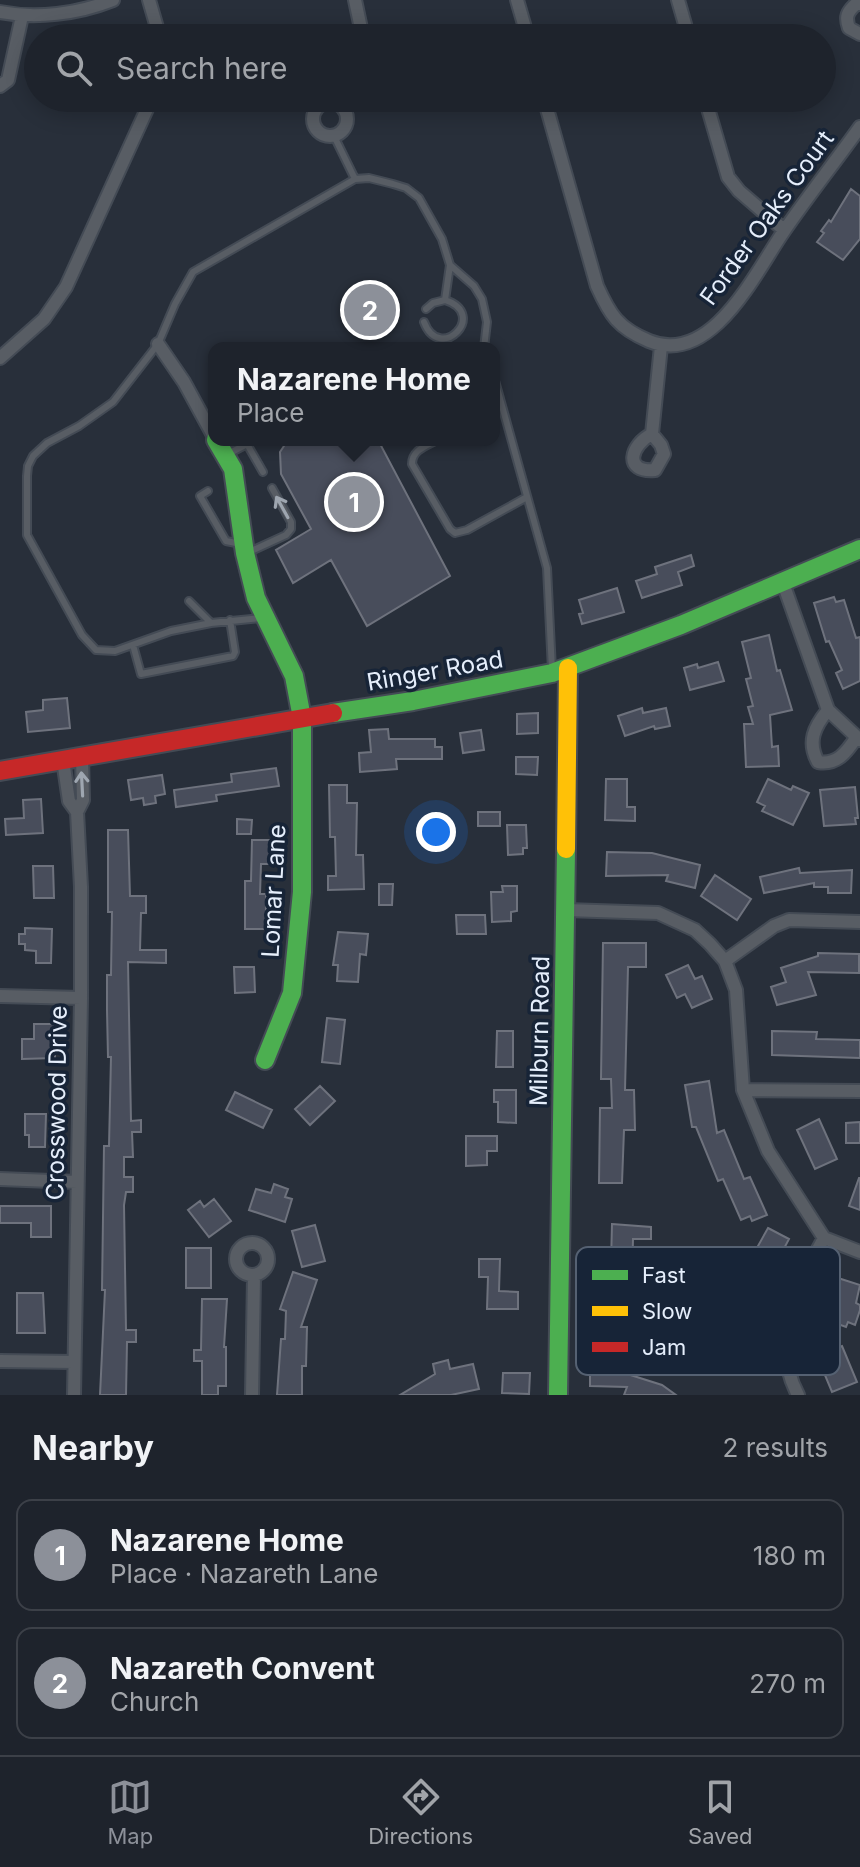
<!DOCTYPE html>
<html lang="en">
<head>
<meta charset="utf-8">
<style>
	body { margin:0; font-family:Inter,sans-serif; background:#2b2f38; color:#f1f3f6 }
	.you { position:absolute; left:436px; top:832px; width:28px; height:28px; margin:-20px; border:6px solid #fff; border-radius:50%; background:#1a73e8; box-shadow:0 0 0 12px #1a73e833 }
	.badge { display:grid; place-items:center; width:52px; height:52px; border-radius:50%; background:#8c9099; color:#fff; font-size:26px; font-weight:700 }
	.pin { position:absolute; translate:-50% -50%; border:4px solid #fff; box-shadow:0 2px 8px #0006 }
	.popup { position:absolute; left:208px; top:342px; width:292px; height:104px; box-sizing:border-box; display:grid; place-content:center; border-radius:16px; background:#1e232c; filter:drop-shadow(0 2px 6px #0005); font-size:26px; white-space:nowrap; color:#a1a4a9 }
	.popup b { font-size:30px; color:#f1f3f6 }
	.popup::after { content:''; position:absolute; left:50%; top:100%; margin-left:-16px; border:16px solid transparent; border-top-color:#1e232c }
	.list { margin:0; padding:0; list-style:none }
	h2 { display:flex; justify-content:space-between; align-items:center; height:104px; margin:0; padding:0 32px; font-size:34px }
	h2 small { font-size:26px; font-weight:400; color:#a1a4a9 }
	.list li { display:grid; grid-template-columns:52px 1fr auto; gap:24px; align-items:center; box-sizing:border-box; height:112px; margin:0 16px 16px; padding:0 16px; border:2px solid #3c4048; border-radius:16px }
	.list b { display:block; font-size:30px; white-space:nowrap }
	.list p { margin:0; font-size:26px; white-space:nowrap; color:#a1a4a9 }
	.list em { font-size:26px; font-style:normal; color:#a1a4a9 }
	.icon { flex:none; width:44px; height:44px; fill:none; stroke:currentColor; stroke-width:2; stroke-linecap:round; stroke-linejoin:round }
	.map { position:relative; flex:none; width:860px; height:1395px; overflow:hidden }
	.search { position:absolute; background:#1e232c; box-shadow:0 4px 20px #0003; left:24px; right:24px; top:24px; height:88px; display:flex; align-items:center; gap:20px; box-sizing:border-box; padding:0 28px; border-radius:44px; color:#a1a4a9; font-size:30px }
	.sheet { height:360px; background:#1e232c }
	nav { display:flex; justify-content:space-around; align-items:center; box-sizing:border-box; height:112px; border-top:2px solid #3c4048; background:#1e232c; font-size:22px; color:#a1a4a9 }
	nav a { display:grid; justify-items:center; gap:4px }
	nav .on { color:#8c9099 }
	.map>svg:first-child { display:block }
	.building { fill:#484d5b; stroke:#6e727d; stroke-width:2 }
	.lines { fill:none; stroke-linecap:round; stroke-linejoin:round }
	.lane-casing { stroke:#444b55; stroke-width:10 }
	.street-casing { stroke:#444b55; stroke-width:16 }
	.fast-casing { stroke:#444b55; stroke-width:22 }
	.slow-casing { stroke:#444b55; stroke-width:22 }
	.jam-casing { stroke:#444b55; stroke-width:22 }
	.lane { stroke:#585d64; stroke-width:6 }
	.street { stroke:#585d64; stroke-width:12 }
	.fast { stroke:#4caf50; stroke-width:18 }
	.slow { stroke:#ffc107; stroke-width:18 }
	.jam { stroke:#c62828; stroke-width:18 }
	.oneway { stroke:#9ea6b0 }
	.labels { text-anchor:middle; stroke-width:7; stroke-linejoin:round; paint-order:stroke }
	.street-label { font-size:24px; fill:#e5eefb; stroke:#172437 }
	.key { fill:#172437; stroke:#556172; stroke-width:2 }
	.key-label { font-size:22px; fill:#e5eefb }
</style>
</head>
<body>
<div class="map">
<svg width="860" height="1395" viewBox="0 0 860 1395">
	<rect width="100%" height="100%" fill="#282f3a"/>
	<!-- building -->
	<path class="building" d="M 851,189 L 860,196 L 860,239 L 843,260 L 817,242 L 824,233 L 821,231 L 829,220 L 831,222 Z
		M 288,440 L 378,440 L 450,576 L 367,626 L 331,560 L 293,583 L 276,550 L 311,529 L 281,474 L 280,452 Z
		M 691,555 L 694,566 L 678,572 L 682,585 L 642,598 L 636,581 L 657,574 L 655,567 Z
		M 617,588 L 624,612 L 582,624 L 579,614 L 583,613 L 579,600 Z
		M 834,597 L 836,602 L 844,600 L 856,638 L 860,637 L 860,681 L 843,689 L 836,673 L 842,670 L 829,641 L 826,642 L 814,603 Z
		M 769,635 L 777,671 L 780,670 L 792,710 L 770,715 L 772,747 L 778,746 L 779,766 L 746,767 L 744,724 L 753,724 L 748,707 L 753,706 L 746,679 L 751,678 L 742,642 Z
		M 718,662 L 724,681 L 690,690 L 684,668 L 697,664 L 698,668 Z
		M 67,698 L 70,728 L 28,732 L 26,712 L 43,710 L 43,700 Z
		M 642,708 L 643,713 L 666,708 L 670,726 L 655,729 L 654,726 L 625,736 L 618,716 Z
		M 538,713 L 538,733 L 517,734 L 517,714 Z
		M 388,729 L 389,739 L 435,739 L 435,747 L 442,747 L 442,759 L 396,759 L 397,769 L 360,772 L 359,753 L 371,752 L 369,730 Z
		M 481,730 L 484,750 L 463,753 L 460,733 Z
		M 516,757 L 538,757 L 537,775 L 516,774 Z
		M 276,768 L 279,786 L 216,795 L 217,801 L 176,807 L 174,790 L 232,782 L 231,774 Z
		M 162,775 L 165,794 L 155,796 L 156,803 L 144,805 L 143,798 L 131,800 L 128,780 Z
		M 606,779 L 627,779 L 627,807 L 635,807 L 635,821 L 605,820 Z
		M 768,779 L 791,790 L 793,786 L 809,793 L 793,825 L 762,811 L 765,806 L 757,802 Z
		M 329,785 L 347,785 L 347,803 L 357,803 L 356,855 L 363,855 L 364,889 L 328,890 L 328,876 L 336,876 L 335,837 L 330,837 Z
		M 855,787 L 858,818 L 855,818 L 856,824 L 824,826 L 820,790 Z
		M 41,799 L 43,833 L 6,835 L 5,819 L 24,818 L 23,800 Z
		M 478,812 L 500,812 L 500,826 L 478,826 Z
		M 237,819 L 252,820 L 251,834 L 237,834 Z
		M 507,825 L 526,825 L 527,848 L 523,848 L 523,854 L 508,855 Z
		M 108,830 L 128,830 L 130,896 L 146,896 L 146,913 L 141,913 L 140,950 L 166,950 L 166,963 L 128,962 L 131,1121 L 141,1120 L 141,1132 L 132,1132 L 133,1157 L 124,1157 L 124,1177 L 133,1177 L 133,1192 L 126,1192 L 124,1205 L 126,1330 L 136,1330 L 136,1342 L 127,1342 L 126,1395 L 100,1395 L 105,1290 L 102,1290 L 104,1146 L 109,1146 L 111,1057 L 108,1057 L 107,1010 L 107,975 L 111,975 L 112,912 L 108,912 Z
		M 252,840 L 271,840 L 271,864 L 261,864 L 260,894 L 266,894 L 266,929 L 245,929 L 245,881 L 251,881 Z
		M 607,852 L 652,853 L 700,865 L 695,888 L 666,881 L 668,875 L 606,876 Z
		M 33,866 L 53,866 L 54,898 L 34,898 Z
		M 799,868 L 800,873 L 852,870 L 851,893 L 828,893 L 828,887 L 814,887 L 814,883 L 764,893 L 760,877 Z
		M 715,875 L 751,899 L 737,920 L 701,896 Z
		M 379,884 L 393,884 L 392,905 L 379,905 Z
		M 502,886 L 517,886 L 517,911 L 511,912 L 511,921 L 492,922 L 491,892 L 503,892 Z
		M 456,915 L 485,915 L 486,934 L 457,934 Z
		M 25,928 L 52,929 L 51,963 L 36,963 L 36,951 L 25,950 L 25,944 L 19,944 L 19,934 L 25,934 Z
		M 338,932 L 368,934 L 366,955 L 360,954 L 358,982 L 337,981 L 338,965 L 333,965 Z
		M 603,943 L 646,943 L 646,967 L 628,967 L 625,1090 L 634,1090 L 635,1130 L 624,1130 L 622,1183 L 599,1183 L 600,1108 L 612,1108 L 611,1079 L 601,1079 Z
		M 818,953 L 859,954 L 859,973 L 808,972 L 816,995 L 777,1005 L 771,987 L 786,982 L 781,968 L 818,956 Z
		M 688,965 L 695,979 L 702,976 L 712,999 L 692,1008 L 685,994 L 677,998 L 666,975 Z
		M 234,967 L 254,967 L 255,992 L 235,993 Z
		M 327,1018 L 345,1020 L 340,1064 L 322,1062 Z
		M 34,1024 L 54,1024 L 55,1058 L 22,1059 L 22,1039 L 34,1039 Z
		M 497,1031 L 513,1031 L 513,1067 L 496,1067 Z
		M 772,1031 L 817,1032 L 816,1039 L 860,1040 L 860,1058 L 772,1055 Z
		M 709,1081 L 717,1133 L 724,1130 L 744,1179 L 750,1177 L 767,1215 L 752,1221 L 750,1216 L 741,1220 L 723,1179 L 718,1181 L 696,1127 L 692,1127 L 685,1085 Z
		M 320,1086 L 335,1101 L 310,1125 L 295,1109 Z
		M 494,1090 L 516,1090 L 516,1123 L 498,1122 L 498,1102 L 494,1102 Z
		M 235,1092 L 272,1110 L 263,1128 L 226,1110 Z
		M 25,1114 L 46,1114 L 45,1147 L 29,1147 L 29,1135 L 25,1135 Z
		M 819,1119 L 837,1159 L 815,1169 L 797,1130 Z
		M 860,1122 L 860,1143 L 846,1143 L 846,1123 Z
		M 466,1136 L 497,1136 L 497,1151 L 487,1151 L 487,1165 L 466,1166 Z
		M 859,1178 L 860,1178 L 860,1210 L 849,1206 Z
		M 274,1184 L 288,1189 L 285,1197 L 292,1199 L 285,1222 L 249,1210 L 256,1189 L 271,1193 Z
		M 214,1199 L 231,1221 L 209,1237 L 188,1210 L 200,1201 L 204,1207 Z
		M 0,1206 L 51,1206 L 51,1237 L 31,1237 L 31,1223 L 0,1223 Z
		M 612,1224 L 651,1227 L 651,1239 L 633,1239 L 632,1281 L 645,1281 L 645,1316 L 618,1315 L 619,1264 L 611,1263 Z
		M 315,1225 L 325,1261 L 302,1267 L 292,1231 Z
		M 768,1228 L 789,1239 L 767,1281 L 738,1266 L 746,1252 L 753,1255 Z
		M 186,1248 L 211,1248 L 211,1288 L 186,1288 Z
		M 479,1259 L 500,1259 L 499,1291 L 518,1292 L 518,1309 L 487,1309 L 488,1277 L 479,1277 Z
		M 293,1272 L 317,1280 L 301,1327 L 307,1327 L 306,1366 L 302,1366 L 302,1395 L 277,1395 L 281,1339 L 285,1339 L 286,1311 L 280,1309 Z
		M 838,1278 L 860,1285 L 856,1303 L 860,1305 L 860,1310 L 855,1325 L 848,1322 L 846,1327 L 824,1319 Z
		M 738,1286 L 762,1291 L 755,1333 L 731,1329 L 733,1315 L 728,1314 L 730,1303 L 735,1304 Z
		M 17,1293 L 43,1293 L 45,1333 L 17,1333 Z
		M 202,1299 L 227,1299 L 224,1347 L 226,1347 L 226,1386 L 218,1386 L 218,1395 L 202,1395 L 202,1361 L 194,1361 L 194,1350 L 201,1350 Z
		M 842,1346 L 857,1382 L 832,1392 L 817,1356 Z
		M 608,1356 L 622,1356 L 621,1372 L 662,1385 L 676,1395 L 624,1395 L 627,1387 L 590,1386 L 590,1367 L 608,1367 Z
		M 448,1360 L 450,1369 L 473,1364 L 479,1389 L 451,1395 L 400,1395 L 435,1374 L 433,1364 Z
		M 503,1373 L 530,1373 L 529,1394 L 502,1393 Z"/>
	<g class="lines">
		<!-- lane casing -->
		<g class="lane-casing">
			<path id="lane" d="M 334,136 L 355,179
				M 426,309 L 433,303 L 445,300 L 450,265
				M 424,322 C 440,364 489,314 445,300
				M 494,377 L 547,568 L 552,670
				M 437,440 C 426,446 412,450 412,464 L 450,529 L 455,533 L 467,530 L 527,497
				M 247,444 L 263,472
				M 228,454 L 255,440
				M 208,491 L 200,496 L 226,541 L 241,544
				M 249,552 L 286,535 L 291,529 L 291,522 L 272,488
				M 189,601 L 211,623 L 260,618
				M 211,623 L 171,631 L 115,651 L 96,650 L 82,635 L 27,535 L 27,476 L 28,466 L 33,456 L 47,443 L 79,426 L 113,402 L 158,344 L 175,304 L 193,272 L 355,179 L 369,178 L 393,184 L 406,188 L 419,198 L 442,239 L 450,265 L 474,286 L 482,299 L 487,322 L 484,348
				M 133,645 L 141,674 L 233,656 L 235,652 L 230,620"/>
		</g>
		<!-- street casing -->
		<g class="street-casing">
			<path id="street" d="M 149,0 L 160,38
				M 355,0 L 363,38
				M 517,0 L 528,38
				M 678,0 L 689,38
				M 860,4 L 856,4 C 847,12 845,17 849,28 L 860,34
				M 0,12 C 36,19 78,14 113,0
				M 0,86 L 8,80 L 22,16
				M 544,98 L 597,286 C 610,315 618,328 649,341 C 712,367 756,271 784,231 C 808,196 835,162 860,127
				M 705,98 L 728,177 L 739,191 L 784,230
				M313 119a17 17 0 1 1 34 0a17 17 0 1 1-34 0Z
				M 158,344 L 184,382 L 214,437
				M 0,358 L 44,319 L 66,287 L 152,98
				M 652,434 L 661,445 L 664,454 L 655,470 C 623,473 630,445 652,434 L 661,346
				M 783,583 L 828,710 L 860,740
				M 828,710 C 814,727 807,742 818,762 C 837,765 846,753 856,738
				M 63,760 L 69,801 L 77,812
				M 566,910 L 658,913 L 695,930 L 710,944 L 725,961 L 736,990 L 743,1090 L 768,1151 L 824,1238 L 860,1252
				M 725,961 L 774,926 L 789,920 L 860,922
				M 0,996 L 81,998
				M 743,1090 L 860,1091
				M 0,1179 L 77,1182
				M236 1259a16 16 0 1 1 32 0a16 16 0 1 1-32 0Z
				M 0,1361 L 74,1362
				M 74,1395 L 81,998 L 81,887 L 77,812 L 83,800 L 82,756
				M 252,1395 L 254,1277
				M 798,1395 C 769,1340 797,1288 824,1238"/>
		</g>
		<!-- fast casing -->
		<g class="fast-casing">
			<path id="fast" d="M 216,440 L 233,469 L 245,553 L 256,598 L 294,676 L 302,718 L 302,892 L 292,993 L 265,1060
				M 333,713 L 413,701 L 552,673 L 681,625 L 860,549
				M 558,1395 L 566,849"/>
		</g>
		<!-- slow casing -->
		<g class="slow-casing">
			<path id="slow" d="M 566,849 L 568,668"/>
		</g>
		<!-- jam casing -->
		<g class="jam-casing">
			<path id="jam" d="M 0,771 L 333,713"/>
		</g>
		<!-- lane -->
		<use href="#lane" class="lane"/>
		<!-- street -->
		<use href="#street" class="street"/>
		<!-- fast -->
		<use href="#fast" class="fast"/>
		<!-- slow -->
		<use href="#slow" class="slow"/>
		<!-- jam -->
		<use href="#jam" class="jam"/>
	</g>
	<!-- one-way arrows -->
	<defs><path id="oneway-shaft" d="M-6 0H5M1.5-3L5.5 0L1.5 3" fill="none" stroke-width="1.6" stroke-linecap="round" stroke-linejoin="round" transform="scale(2)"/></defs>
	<g class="oneway">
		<use href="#oneway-shaft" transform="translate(282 507) rotate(-119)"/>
		<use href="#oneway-shaft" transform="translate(82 784) rotate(-93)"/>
	</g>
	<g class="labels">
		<!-- street labels -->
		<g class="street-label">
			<text transform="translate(767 218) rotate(-54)" y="8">Forder Oaks Court</text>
			<text transform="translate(435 671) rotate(-10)" y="8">Ringer Road</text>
			<text transform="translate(274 891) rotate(-87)" y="8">Lomar Lane</text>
			<text transform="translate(540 1031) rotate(-89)" y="8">Milburn Road</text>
			<text transform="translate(57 1103) rotate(-89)" y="8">Crosswood Drive</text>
		</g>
	</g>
	<!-- legend -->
	<rect x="576" y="1247" width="264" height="128" rx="12" class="key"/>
	<rect x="592" y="1270" width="36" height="10" fill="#4caf50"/>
	<rect x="592" y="1306" width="36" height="10" fill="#ffc107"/>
	<rect x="592" y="1342" width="36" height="10" fill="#c62828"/>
	<g class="key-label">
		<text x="642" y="1283">Fast</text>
		<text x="642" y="1319">Slow</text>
		<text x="642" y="1355">Jam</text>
	</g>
</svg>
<div class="you"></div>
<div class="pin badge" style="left:354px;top:502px">1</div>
<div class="popup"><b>Nazarene Home</b>Place</div>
<div class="pin badge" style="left:370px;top:310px">2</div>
<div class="search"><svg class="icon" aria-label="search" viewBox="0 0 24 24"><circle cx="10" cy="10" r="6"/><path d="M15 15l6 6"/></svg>Search here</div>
</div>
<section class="sheet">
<h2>Nearby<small>2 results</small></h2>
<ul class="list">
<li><span class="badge">1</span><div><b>Nazarene Home</b><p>Place · Nazareth Lane</p></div><em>180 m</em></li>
<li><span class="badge">2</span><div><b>Nazareth Convent</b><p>Church</p></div><em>270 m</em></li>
</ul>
</section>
<nav>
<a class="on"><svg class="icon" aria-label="map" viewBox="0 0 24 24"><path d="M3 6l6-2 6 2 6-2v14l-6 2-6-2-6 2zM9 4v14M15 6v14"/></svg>Map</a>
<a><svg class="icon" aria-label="directions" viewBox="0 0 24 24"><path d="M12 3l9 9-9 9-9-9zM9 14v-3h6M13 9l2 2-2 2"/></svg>Directions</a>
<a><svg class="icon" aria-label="saved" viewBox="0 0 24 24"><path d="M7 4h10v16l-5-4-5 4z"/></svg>Saved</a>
</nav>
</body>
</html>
